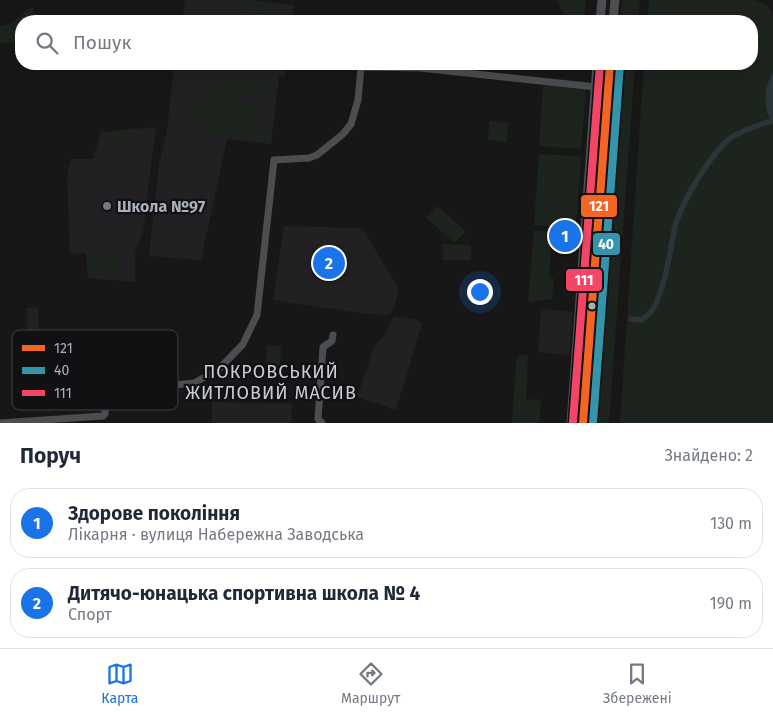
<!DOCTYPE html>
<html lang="uk">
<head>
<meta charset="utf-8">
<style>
	body { margin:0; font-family:"Fira Sans",sans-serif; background:#f6f6f7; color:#1f2937 }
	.you { position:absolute; left:479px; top:291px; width:18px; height:18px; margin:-12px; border:4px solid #fff; border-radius:50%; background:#1a73e8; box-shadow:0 0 0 8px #1a73e833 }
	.badge { display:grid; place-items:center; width:32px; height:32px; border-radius:50%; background:#1a73e8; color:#fff; font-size:16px; font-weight:700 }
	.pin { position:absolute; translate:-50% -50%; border:2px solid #fff; box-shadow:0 1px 5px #0006 }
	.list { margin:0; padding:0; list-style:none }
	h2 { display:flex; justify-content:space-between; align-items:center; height:65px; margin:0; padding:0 20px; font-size:21px }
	h2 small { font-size:16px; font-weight:400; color:#747a83 }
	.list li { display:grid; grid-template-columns:32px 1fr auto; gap:15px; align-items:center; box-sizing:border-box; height:70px; margin:0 10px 10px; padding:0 10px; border:1px solid #e0e1e3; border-radius:20px }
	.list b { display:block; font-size:19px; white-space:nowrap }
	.list p { margin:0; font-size:16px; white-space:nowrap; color:#747a83 }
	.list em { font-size:16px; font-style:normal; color:#747a83 }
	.icon { flex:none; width:28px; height:28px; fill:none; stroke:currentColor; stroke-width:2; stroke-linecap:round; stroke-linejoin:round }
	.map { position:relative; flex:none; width:773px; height:423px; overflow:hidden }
	.search { position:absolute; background:#fff; box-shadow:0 5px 20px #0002; left:15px; right:15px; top:15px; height:55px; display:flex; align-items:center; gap:12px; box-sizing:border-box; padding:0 18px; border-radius:20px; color:#747a83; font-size:19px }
	.sheet { height:225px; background:#fff }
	nav { display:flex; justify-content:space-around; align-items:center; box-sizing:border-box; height:70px; border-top:1px solid #e0e1e3; background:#fff; font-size:14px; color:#747a83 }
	nav a { display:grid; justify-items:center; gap:2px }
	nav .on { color:#1a73e8 }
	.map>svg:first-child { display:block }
	.built { fill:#212123 }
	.green { fill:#1d241d; fill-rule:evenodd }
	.water { fill:#2a353a }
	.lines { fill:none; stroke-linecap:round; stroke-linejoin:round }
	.canal { stroke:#2a353a; stroke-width:5.5 }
	.minor { stroke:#4b4e50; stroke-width:7 }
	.major { stroke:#4d4f52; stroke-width:9 }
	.bus-1-casing { stroke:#111113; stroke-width:11 }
	.bus-2-casing { stroke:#111113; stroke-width:11 }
	.bus-3-casing { stroke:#111113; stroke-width:11 }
	.bus-1 { stroke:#f26522; stroke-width:8 }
	.bus-2 { stroke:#3494aa; stroke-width:8 }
	.bus-3 { stroke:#f34667; stroke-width:8 }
	.poi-dot { fill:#757a80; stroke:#111113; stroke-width:2 }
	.bus-dot { fill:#a8b0b9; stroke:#111113; stroke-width:2 }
	.labels { text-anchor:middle; stroke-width:4.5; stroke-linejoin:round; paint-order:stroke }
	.poi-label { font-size:16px; font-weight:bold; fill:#a8b0b9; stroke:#111113; text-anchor:start }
	.neighbourhood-label { font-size:18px; letter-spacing:1px; fill:#c9ced4; stroke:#111113 }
	.key { fill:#111113; stroke:#3e4145; stroke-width:1 }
	.key-label { font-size:14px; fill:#a8b0b9 }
	.line-badge { stroke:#111113; stroke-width:2 }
	.badge-label { font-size:14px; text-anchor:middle; font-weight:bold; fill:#fff }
</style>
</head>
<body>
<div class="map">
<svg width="773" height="423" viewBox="0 0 773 423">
	<rect width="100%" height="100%" fill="#171717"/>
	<!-- built -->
	<path class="built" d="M 185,0 L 252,0 L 294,5 L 292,21 L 182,21 Z
		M 174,64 L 287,64 L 285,77 L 279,77 L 271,144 L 227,139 L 201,260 L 149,256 L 159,164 L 167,129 Z
		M 156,127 L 143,232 L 135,253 L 135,282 L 88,278 L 86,253 L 70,254 L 67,174 L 71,159 L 93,159 L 101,132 Z
		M 284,226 L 362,228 L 399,289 L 394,308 L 388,315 L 367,314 L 273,300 Z
		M 541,309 L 573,312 L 569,355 L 538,352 Z
		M 394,316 L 417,320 L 422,324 L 396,410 L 357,397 L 374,347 L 384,336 Z
		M 212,402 L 292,404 L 291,423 L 212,423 Z"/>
	<!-- green -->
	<path class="green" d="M 232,0 L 268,2 L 267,14 L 262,11 L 233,7 L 234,1 Z
		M 558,0 L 586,0 L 584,21 L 564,21 C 565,11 558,8 558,0 Z
		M 622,0 L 640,0 L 638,21 L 620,21 Z
		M 649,0 L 755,0 L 767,5 L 773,14 L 773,73 L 767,115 L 773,124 L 773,423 L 620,423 L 644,64 L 752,64 L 752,21 L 647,21 Z
		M 33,5 L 33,21 L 21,21 L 21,42 L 0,43 L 0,26 L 12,23 Z
		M 617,64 L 635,64 L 609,423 L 590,423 Z
		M 210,76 L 243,82 L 240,99 L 207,93 Z
		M 244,82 L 269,86 L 267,98 L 242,94 Z
		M 553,85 L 586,89 L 581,148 L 577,149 L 539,146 L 543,86 Z
		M 191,95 L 264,107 C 274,116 274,128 263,137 L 268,138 L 268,142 L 178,128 L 180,124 C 172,112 176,98 191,95 ZM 193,97 L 189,125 L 188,126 C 176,121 175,109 184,100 ZM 258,108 L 267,114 L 269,124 L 263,134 L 254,136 Z
		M 489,121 L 508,123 L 507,142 L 488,140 Z
		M 128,131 L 129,146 L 105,147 L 104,133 Z
		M 539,154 L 577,156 L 581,158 L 576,224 L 571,227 L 534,225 Z
		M 437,206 L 466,231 L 455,243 L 426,218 Z
		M 534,231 L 552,232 L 549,276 L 554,279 L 552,299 L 530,302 L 528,299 Z
		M 443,244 L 471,245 L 471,260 L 443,260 Z
		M 120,255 L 121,272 L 90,274 L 88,257 Z
		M 38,307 L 39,330 L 27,330 L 27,308 Z
		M 267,345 L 281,346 L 280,366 L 266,365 Z
		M 521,355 L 528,355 L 526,399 L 541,400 L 539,423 L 512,423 L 516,362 Z"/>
	<!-- water -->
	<path class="water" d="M 773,73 L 773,124 C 763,111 763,87 773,73 Z"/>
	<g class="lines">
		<!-- canal -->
		<path class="canal" d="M 631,319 L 642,320 C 646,316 650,313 653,309 C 664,291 670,253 674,231 C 679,206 711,152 732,137 C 743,130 759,125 771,121"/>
		<!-- minor -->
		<path class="minor" d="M 0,423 L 103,416 L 105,414 L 105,392 L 194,383 L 219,369 L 243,344 L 257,315 L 274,160 L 309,158 L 317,155 L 343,134 L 351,124 L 358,100 L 361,67 L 420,68 L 596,87
			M 322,423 L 318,419 L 323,347 L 332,341 L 333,335"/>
		<!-- major -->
		<path class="major" d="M 600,21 L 602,0
			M 613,21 L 615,0
			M 571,423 L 597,64
			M 583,423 L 610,64"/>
		<!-- bus-1 casing -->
		<g class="bus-1-casing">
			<path id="bus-1" d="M 583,423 L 610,64"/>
		</g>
		<!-- bus-2 casing -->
		<g class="bus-2-casing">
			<path id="bus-2" d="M 593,423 L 620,65"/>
		</g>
		<!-- bus-3 casing -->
		<g class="bus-3-casing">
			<path id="bus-3" d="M 573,422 L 600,64"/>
		</g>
		<!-- bus-1 -->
		<use href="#bus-1" class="bus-1"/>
		<!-- bus-2 -->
		<use href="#bus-2" class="bus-2"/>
		<!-- bus-3 -->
		<use href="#bus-3" class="bus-3"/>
	</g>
	<!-- markers -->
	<circle class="poi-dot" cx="107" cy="206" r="5"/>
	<circle class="bus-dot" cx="592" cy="306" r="4.5"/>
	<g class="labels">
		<!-- poi labels -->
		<g class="poi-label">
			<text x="117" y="212">Школа №97</text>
		</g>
		<!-- neighbourhood labels -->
		<g class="neighbourhood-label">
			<text x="271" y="378">ПОКРОВСЬКИЙ<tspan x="271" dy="21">ЖИТЛОВИЙ МАСИВ</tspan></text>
		</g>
	</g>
	<!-- legend -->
	<rect x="12" y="330" width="166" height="80" rx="8" class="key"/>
	<rect x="22" y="345" width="23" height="6" fill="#f26522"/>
	<rect x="22" y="367" width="23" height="7" fill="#3494aa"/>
	<rect x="22" y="390" width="23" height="6" fill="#f34667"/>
	<g class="key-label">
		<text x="54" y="353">121</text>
		<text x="54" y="375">40</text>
		<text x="54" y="398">111</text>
	</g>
	<g class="line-badge">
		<rect x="580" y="194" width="38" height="24" rx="5" fill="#f26522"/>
		<rect x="592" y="232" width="29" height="24" rx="5" fill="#3494aa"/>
		<rect x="565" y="268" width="38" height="24" rx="5" fill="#f34667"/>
	</g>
	<g class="badge-label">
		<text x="599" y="211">121</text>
		<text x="606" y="249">40</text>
		<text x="584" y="285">111</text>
	</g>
</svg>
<div class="you"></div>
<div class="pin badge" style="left:565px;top:236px">1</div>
<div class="pin badge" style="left:329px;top:263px">2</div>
<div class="search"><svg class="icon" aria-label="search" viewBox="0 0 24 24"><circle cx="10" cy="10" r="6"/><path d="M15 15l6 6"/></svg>Пошук</div>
</div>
<section class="sheet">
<h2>Поруч<small>Знайдено: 2</small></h2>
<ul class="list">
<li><span class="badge">1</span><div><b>Здорове покоління</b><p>Лікарня · вулиця Набережна Заводська</p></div><em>130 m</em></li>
<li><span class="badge">2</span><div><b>Дитячо-юнацька спортивна школа № 4</b><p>Спорт</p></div><em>190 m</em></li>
</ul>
</section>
<nav>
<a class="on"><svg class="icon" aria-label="map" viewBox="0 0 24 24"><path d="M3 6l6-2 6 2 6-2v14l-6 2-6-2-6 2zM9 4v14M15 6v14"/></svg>Карта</a>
<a><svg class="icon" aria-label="directions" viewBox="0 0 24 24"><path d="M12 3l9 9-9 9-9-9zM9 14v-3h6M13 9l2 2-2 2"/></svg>Маршрут</a>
<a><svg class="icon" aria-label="saved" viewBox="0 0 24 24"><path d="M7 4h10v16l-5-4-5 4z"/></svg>Збережені</a>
</nav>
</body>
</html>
